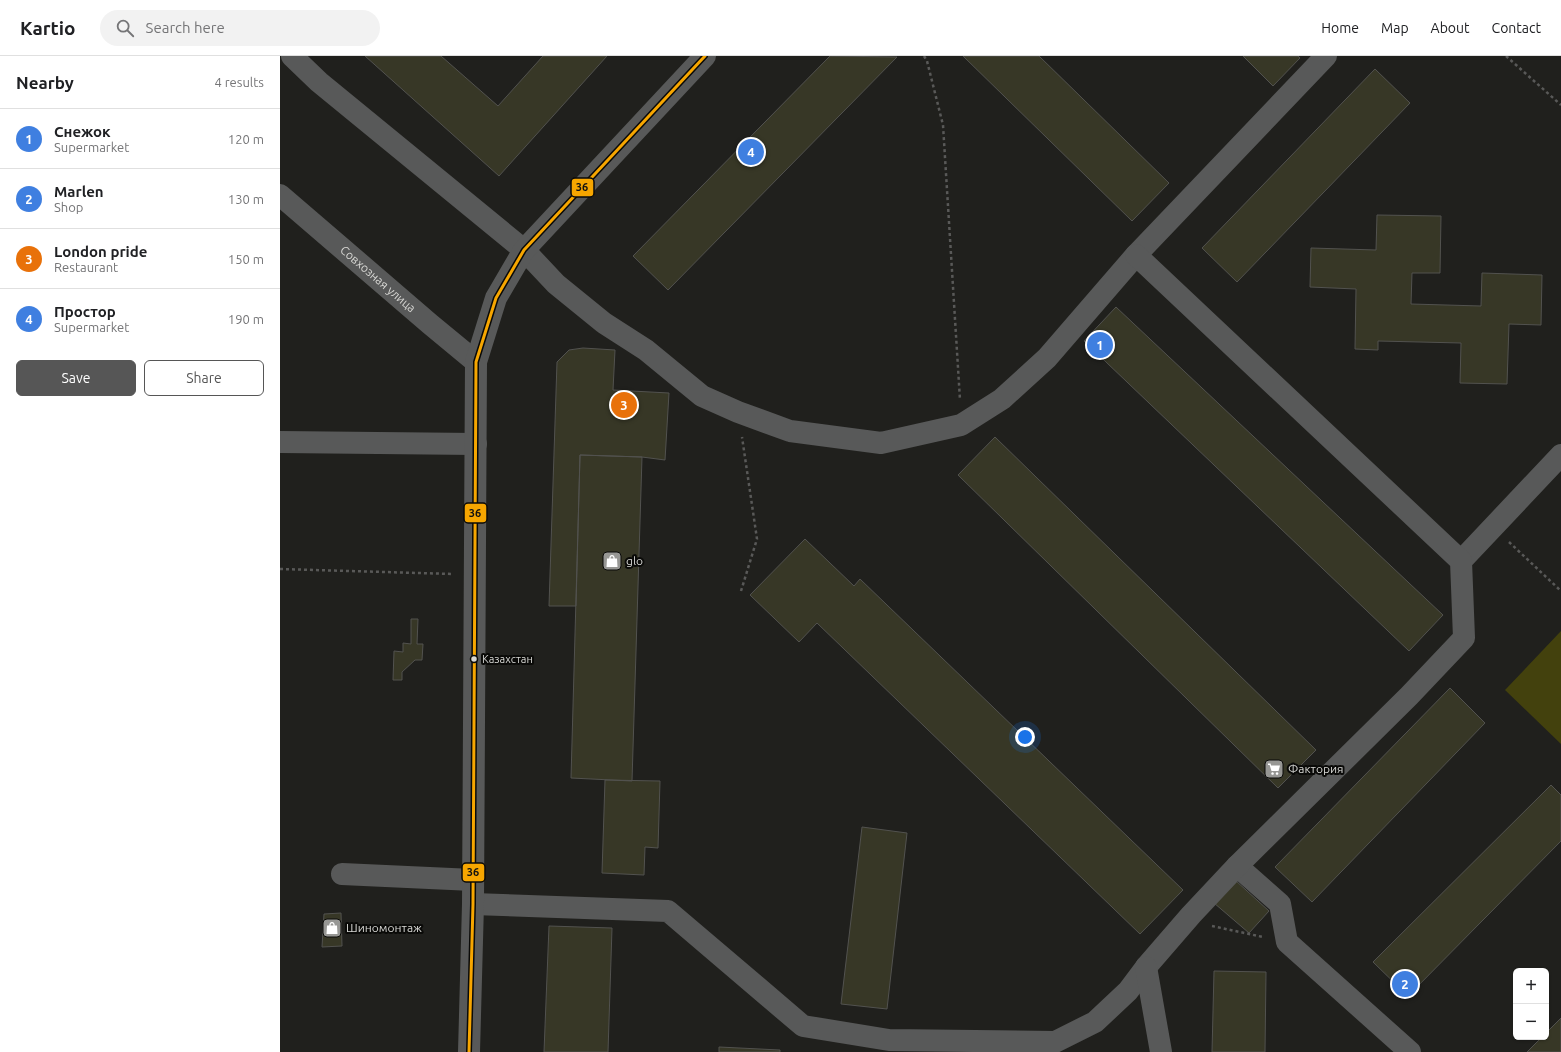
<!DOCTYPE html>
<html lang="en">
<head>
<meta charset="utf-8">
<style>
	body { margin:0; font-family:Ubuntu,sans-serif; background:#f2f2f2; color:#202124 }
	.controls { position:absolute; right:12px; bottom:12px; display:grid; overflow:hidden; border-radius:6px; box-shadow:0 1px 3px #0004 }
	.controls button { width:36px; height:36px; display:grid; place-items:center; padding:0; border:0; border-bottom:1px solid #e0e0e0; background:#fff; color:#202124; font:20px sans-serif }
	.you { position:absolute; left:745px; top:681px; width:14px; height:14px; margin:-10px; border:3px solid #fff; border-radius:50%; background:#1a73e8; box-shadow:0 0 0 6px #1a73e833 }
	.badge { display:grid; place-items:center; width:26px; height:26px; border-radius:50%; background:#565656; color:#fff; font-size:13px; font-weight:700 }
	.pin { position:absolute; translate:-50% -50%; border:2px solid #fff; box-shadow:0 1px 4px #0006 }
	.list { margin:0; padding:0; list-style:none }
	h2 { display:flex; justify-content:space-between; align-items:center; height:52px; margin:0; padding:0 16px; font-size:17px }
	h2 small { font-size:13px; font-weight:400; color:#757577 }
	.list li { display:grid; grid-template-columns:26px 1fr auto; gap:12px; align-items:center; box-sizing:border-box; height:60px; padding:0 16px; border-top:1px solid #e0e0e0 }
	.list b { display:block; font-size:15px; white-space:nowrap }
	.list p { margin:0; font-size:13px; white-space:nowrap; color:#757577 }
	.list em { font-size:13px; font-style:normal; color:#757577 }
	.actions { display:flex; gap:8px; padding:12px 16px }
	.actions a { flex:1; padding:9px 0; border:1px solid #565656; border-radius:6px; text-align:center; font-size:14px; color:#565656 }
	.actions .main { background:#565656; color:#fff }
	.icon { flex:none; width:22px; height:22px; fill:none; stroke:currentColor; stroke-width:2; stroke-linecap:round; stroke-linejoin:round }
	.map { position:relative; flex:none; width:1281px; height:996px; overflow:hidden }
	header { display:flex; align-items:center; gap:24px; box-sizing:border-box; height:56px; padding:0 20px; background:#fff; border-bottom:1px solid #e0e0e0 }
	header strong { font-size:19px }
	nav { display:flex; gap:22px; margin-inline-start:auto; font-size:14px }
	.search { width:280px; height:36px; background:#f2f2f2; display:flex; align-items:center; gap:10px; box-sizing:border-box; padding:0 14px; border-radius:22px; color:#757577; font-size:15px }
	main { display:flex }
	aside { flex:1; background:#fff }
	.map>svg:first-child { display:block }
	.green { fill:#43410d }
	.building { fill:#373726; stroke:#52524f }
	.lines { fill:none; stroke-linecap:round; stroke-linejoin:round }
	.path { stroke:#595958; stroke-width:2.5; stroke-dasharray:3 3; stroke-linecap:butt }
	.minor { stroke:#585959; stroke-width:22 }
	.bus-1-casing { stroke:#0a0a08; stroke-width:6 }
	.bus-1 { stroke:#f7a600; stroke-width:3 }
	.bus-dot { fill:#d7d7d4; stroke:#0a0a08; stroke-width:1.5 }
	.labels { text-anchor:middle; stroke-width:4; stroke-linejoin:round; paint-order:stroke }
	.bus-label { font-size:11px; fill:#d7d7d4; stroke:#0a0a08; text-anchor:start }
	.street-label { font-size:12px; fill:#d7d7d4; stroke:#0a0a08 }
	.poi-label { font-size:12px; fill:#d7d7d4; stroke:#0a0a08; text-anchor:start }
	.line-badge { stroke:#0a0a08; stroke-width:1.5 }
	.pale-badge-label { font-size:11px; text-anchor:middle; font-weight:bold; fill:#111 }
</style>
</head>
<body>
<header>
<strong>Kartio</strong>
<div class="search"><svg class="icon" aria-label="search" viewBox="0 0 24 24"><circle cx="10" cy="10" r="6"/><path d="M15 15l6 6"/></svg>Search here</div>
<nav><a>Home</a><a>Map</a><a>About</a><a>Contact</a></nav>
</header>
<main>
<aside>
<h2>Nearby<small>4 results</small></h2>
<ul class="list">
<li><span class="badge" style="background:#3f7fe0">1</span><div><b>Снежок</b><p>Supermarket</p></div><em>120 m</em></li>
<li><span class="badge" style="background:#3f7fe0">2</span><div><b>Marlen</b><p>Shop</p></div><em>130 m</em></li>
<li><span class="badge" style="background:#e8710a">3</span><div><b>London pride</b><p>Restaurant</p></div><em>150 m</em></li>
<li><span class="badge" style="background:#3f7fe0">4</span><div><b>Простор</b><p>Supermarket</p></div><em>190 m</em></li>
</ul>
<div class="actions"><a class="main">Save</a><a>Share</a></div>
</aside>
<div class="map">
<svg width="1281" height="996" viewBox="0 0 1281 996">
	<rect width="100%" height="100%" fill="#20201d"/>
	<!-- green -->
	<path class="green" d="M 1281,575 L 1281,688 L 1225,634 Z"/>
	<!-- building -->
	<path class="building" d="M 85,0 L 161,0 L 218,50 L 263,0 L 327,0 L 219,120 Z
		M 550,0 L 617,1 L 388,234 L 353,200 Z
		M 683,0 L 759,0 L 889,127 L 852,165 Z
		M 963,0 L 1018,0 L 1020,2 L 993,30 Z
		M 1095,13 L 1130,47 L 957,226 L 922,192 Z
		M 1097,159 L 1161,160 L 1160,217 L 1132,217 L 1131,248 L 1201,250 L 1202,217 L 1262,219 L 1261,269 L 1229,268 L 1227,328 L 1180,327 L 1181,287 L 1098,285 L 1098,294 L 1075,293 L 1076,233 L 1030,231 L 1031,192 L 1096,194 Z
		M 836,251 L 1163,559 L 1129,595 L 804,285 Z
		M 303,292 L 335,294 L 333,334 L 389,337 L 385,404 L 362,401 L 300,399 L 296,550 L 269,550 L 277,306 L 289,294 Z
		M 715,381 L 1036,694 L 998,732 L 678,419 Z
		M 300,399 L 362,401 L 352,725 L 291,722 Z
		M 525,483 L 574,530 L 580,523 L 903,834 L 860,878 L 537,567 L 519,586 L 470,539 Z
		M 131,563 L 138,563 L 137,588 L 143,588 L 142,604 L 135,604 L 122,616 L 122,624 L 113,624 L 114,595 L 123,596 L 123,587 L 131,588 Z
		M 1170,632 L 1205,667 L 1032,846 L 995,811 Z
		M 325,724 L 380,725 L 378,792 L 365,791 L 364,819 L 322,817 Z
		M 1271,729 L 1281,739 L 1281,785 L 1128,940 L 1093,906 Z
		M 582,771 L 627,777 L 607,953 L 561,948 Z
		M 955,824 L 989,855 L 969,877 L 934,847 Z
		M 61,857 L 62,890 L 42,891 L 44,858 Z
		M 269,870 L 332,872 L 328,996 L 264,996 Z
		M 934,915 L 986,916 L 985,996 L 932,996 Z
		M 1281,962 L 1281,996 L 1247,996 L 1262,981 L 1266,981 L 1266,977 Z
		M 439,991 L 500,994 L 500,996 L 439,996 Z"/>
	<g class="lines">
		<!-- path -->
		<path class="path" d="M 644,0 L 647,5 L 663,69 L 680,344
			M 1226,0 L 1281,49
			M 1229,486 L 1281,535
			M 0,513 L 173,518
			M 461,535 L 477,483 L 462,381
			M 932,870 L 983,881"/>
		<!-- minor -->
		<g class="minor">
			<path d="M 12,0 L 39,26 L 244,194 L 276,228 L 324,267 L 366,294 L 422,340 L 458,356 L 510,375 L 601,387 L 681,369 L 722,343 L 767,302 L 856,199 L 1046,0"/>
			<path id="s1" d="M 0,139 L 150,268 L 196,306"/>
			<path d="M 0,386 L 196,388"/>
			<path d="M 1181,505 L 1281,399"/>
			<path d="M 957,810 L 1000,848 L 1007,886 L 1130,996"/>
			<path d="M 62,818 L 193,824"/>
			<path d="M 193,848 L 388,855 L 523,970 L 609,984 L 775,986 L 815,966 L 848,935 L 866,911 L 911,859 L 957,810 L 1129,640 L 1184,582 L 1181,505 L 856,199"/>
			<path d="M 866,911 L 881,996"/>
			<path d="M 189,996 L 193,848 L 196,306 L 216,242 L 244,194 L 425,0"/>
		</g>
		<!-- bus-1 casing -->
		<g class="bus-1-casing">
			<path id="bus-1" d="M 189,996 L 193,848 L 196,306 L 216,242 L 244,194 L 425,0"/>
		</g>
		<!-- bus-1 -->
		<use href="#bus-1" class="bus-1"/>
	</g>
	<!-- icons -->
	<defs>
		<g id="shop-square" transform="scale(1)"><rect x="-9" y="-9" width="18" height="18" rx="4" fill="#979794" stroke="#0a0a08"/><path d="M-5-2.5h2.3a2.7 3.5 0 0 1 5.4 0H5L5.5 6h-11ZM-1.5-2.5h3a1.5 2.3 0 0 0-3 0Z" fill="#fff"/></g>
		<g id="supermarket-square" transform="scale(1)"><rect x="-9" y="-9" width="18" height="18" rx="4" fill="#979794" stroke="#0a0a08"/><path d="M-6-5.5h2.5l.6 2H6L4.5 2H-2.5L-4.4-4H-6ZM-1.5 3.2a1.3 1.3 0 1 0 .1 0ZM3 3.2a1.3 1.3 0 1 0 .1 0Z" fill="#fff"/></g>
	</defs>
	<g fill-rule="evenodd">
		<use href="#shop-square" x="332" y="505"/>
		<use href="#supermarket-square" x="994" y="713"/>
		<use href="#shop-square" x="52" y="872"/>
	</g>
	<!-- markers -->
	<circle class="bus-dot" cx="194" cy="603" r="3.5"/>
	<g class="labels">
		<!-- bus labels -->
		<g class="bus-label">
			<text x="202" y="607">Казахстан</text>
		</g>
		<!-- street labels -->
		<g class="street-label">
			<text dy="4" stroke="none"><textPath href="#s1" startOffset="129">Совхозная улица</textPath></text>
		</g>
		<!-- poi labels -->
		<g class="poi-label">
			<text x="346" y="509">glo</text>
			<text x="1008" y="717">Фактория</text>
			<text x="66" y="876">Шиномонтаж</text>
		</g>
	</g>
	<g class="line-badge">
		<rect x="291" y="122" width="23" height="19" rx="4" fill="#f7a600"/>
		<rect x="184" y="447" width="23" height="20" rx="4" fill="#f7a600"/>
		<rect x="182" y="807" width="23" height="19" rx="4" fill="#f7a600"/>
	</g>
	<g class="pale-badge-label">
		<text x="302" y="135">36</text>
		<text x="195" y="461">36</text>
		<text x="193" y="820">36</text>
	</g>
</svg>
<div class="controls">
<button>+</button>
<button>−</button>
</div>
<div class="you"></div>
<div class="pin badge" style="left:820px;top:289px;background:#3f7fe0">1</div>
<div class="pin badge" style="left:1125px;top:928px;background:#3f7fe0">2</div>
<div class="pin badge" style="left:344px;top:349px;background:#e8710a">3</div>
<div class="pin badge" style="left:471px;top:96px;background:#3f7fe0">4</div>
</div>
</main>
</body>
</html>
